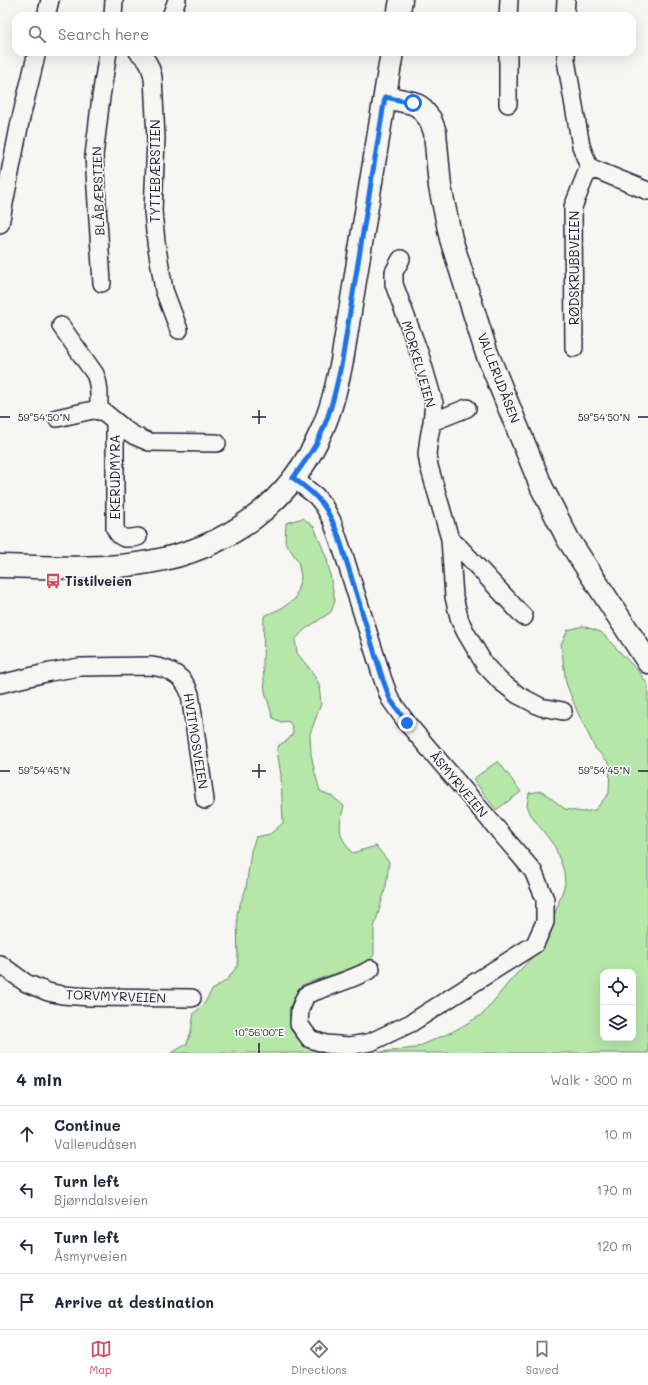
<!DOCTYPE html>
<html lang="en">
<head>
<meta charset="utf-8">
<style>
	body { margin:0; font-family:Mali,sans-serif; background:#f2f2f3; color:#1f2937 }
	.controls { position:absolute; right:12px; bottom:12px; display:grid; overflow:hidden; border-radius:8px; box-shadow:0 4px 16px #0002 }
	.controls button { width:36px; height:36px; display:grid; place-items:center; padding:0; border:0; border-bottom:1px solid #e0e1e3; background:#fff; color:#1f2937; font:20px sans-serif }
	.stop { position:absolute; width:12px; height:12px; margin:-9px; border:3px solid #1a73e8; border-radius:50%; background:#fff }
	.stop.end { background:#1a73e8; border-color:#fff; box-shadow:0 1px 4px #0008 }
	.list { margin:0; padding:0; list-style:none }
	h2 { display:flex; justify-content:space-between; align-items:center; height:52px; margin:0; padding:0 16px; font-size:17px }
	h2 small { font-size:13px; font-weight:400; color:#747a83 }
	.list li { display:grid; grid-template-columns:26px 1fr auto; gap:12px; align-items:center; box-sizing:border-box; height:56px; padding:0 16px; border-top:1px solid #e0e1e3 }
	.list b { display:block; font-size:15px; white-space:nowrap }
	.list p { margin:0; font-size:13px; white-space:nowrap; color:#747a83 }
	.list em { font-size:13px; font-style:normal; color:#747a83 }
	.icon { flex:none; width:22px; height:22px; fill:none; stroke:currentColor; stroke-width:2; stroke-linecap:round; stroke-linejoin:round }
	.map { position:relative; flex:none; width:648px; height:1053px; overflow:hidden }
	.search { position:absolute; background:#fff; box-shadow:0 4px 16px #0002; left:12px; right:12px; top:12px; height:44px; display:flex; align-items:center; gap:10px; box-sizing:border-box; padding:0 14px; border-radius:12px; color:#747a83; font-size:15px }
	.sheet { height:276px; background:#fff }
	nav { display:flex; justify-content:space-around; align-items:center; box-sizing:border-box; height:56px; border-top:1px solid #e0e1e3; background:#fff; font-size:11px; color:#747a83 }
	nav a { display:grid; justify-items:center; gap:2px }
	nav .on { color:#d1495b }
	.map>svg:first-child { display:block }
	.green { fill:#b5e7a8; stroke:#6c8472; fill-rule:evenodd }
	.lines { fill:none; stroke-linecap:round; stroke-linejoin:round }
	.minor-casing { stroke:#22223b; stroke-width:20 }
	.tertiary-casing { stroke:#22223b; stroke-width:25 }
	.minor { stroke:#f6f6f2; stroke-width:17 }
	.tertiary { stroke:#f6f6f2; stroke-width:22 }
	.route { stroke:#1a73e8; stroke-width:5 }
	.ticks { fill:none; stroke:#22223b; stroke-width:1.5 }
	.labels { text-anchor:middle; stroke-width:3.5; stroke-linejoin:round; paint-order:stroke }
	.street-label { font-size:13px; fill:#22223b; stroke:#f6f6f2 }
	.poi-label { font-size:13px; font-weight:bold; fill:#22223b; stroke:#f6f6f2; text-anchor:start }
	.ticks-label { font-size:10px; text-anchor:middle; fill:#22223b; stroke:#f6f6f2; stroke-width:3.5; stroke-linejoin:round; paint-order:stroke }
</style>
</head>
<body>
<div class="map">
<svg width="648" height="1053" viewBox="0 0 648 1053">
	<rect width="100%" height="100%" fill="#f6f6f2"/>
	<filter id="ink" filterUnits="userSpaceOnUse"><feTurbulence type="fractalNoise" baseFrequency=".025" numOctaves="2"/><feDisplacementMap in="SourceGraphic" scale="8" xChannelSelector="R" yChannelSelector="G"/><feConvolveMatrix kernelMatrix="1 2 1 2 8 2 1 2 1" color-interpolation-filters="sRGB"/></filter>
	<g filter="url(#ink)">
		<!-- green -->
		<path class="green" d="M 303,518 L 314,527 L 327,559 L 335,601 L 331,612 L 304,630 L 295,640 L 297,653 L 309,668 L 319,684 L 321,704 L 310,734 L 311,754 L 315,773 L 320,791 L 332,796 L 344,806 C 338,829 338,834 352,853 L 376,846 L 389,862 L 386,886 L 374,928 L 374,955 L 368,962 L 302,985 L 295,995 L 289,1010 L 291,1030 L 297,1038 L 313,1046 L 333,1053 L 171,1053 L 187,1044 L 191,1031 L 194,1013 L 204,1004 L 212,990 L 227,980 L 238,965 L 237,913 L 246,888 L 251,851 L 256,837 L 270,834 L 283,823 L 281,775 L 277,751 L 279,745 L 288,740 L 293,733 L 292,726 L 288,721 L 281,722 L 273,718 L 265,692 L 263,666 L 264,616 L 282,608 L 295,599 L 301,577 L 298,561 L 285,542 L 286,523 Z
			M 583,626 L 601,632 L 639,672 L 648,685 L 648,1053 L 372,1053 L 415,1048 L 454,1031 L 483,1014 L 509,982 L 535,954 L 551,925 L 565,884 L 564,871 L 555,847 L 531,815 L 527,806 L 529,793 L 542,791 L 565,809 L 582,812 L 595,810 L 609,793 L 610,764 L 595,748 L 577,711 L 566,683 L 561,644 L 568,630 ZM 603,972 L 633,972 L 633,1038 L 603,1038 Z
			M 498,761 L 521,792 L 496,810 L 473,779 Z"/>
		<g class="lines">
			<!-- minor casing -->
			<g class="minor-casing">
				<path id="minor" d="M 46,16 L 50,0
					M 113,16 L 114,0
					M 171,16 L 177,0
					M 508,16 L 509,0
					M 565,16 L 566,0
					M 138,52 C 148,60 150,65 153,77 L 156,139 L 153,211 L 156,242 L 164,290 L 179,330
					M 508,52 L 508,104
					M 566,52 L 566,60 L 581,146 L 589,167 L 648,191
					M 0,224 L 20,122 L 37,52
					M 401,259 L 394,272 L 394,284 L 420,355 L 434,403 L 432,422 L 429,438 L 427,454 L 429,466 L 450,539 L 454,597 L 460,621 L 466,633 L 485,665 L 500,681 L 518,695 L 541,707 L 563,711
					M 102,283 L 94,156 L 101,97 L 108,52
					M 61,326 L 95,374 C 100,386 100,397 98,411
					M 574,348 L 573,207 L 589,167
					M 57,418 L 93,410 L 104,412 L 127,431 L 135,436 L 149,442 L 217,443
					M 432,422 L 467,408
					M 115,423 L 115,528 C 120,540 126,539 138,537
					M 293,478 L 316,496 L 324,506 L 332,521 L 344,555 L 383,680 L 390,699 L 407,723 L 533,871 L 545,899 L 545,922 L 535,944 L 411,1023 L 371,1042 L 349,1046 L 326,1044 L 310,1039 L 299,1024 L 300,1009 L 306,995 C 327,986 351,981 371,969
					M 450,539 L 461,549 L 524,617
					M 0,684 L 50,672 L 80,667 L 151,666 C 169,668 184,676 190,694 L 205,800
					M 0,964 L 26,983 L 48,992 L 62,995 L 90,997 L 192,998"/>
			</g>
			<!-- tertiary casing -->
			<g class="tertiary-casing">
				<path id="tertiary" d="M 398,16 L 401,0
					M 385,97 L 413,103 L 420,107 L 430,119 L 435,132 L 440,187 L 451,239 L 486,351 L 542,488 L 568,539 L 648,662
					M 0,566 C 49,567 100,571 149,562 C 226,549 290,504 322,430 C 332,408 337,384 342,361 L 392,52"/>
			</g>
			<!-- minor -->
			<use href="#minor" class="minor"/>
			<!-- tertiary -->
			<use href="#tertiary" class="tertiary"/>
		</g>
	</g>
	<g class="lines" filter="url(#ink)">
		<!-- route -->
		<path class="route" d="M 407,723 L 390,699 L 383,680 L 339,537 C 327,506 320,497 293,478 C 301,467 309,456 316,444 C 330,418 336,389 342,361 L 385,97 L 413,103"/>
	</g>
	<!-- ticks -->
	<path class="ticks" d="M 259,410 L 259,424M 0,417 L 10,417M 252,417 L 266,417M 638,417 L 648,417M 259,764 L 259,778M 0,771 L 10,771M 252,771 L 266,771M 638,771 L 648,771M 259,1043 L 259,1053"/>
	<!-- icons -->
	<defs>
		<g id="bus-bare" transform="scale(1.2)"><path d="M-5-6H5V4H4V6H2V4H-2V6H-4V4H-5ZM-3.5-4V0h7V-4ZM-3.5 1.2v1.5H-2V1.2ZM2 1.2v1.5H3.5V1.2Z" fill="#d1495b" stroke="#f6f6f2" stroke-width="2.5" paint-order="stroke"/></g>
	</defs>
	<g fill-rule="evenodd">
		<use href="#bus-bare" x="53" y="581"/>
	</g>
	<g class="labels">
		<!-- street labels -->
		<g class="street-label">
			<text transform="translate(155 171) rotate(-90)" y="5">TYTTEBÆRSTIEN</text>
			<text transform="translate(98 191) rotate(-92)" y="5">BLÅBÆRSTIEN</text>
			<text transform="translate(574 268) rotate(-90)" y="5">RØDSKRUBBVEIEN</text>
			<text transform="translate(419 364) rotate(74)" y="5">MORKELVEIEN</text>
			<text transform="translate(499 378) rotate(69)" y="5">VALLERUDÅSEN</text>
			<text transform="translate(115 477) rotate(-90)" y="5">EKERUDMYRA</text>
			<text transform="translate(196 741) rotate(81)" y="5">HVITMOSVEIEN</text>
			<text transform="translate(459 784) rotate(50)" y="5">ÅSMYRVEIEN</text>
			<text transform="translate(116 996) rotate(2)" y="5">TORVMYRVEIEN</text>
		</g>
		<!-- poi labels -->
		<g class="poi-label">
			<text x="65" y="586">Tistilveien</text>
		</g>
	</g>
	<g class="ticks-label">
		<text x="44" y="421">59°54'50"N</text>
		<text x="604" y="421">59°54'50"N</text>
		<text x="44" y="774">59°54'45"N</text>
		<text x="604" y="774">59°54'45"N</text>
		<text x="259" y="1036">10°56'00"E</text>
	</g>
</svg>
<div class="controls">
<button><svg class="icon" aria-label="locate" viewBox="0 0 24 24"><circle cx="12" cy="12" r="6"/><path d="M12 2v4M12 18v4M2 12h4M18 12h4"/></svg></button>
<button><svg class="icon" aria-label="layers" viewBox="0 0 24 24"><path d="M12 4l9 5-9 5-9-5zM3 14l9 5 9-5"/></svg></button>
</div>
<div class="stop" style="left:413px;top:103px"></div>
<div class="stop end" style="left:407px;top:723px"></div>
<div class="search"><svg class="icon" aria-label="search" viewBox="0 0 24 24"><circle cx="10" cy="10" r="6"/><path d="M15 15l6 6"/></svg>Search here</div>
</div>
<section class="sheet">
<h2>4 min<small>Walk · 300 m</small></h2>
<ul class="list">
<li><svg class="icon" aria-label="ahead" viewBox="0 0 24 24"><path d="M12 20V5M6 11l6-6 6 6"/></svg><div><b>Continue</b><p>Vallerudåsen</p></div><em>10 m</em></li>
<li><svg class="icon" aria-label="left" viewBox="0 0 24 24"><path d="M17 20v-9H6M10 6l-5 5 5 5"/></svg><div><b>Turn left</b><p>Bjørndalsveien</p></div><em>170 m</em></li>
<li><svg class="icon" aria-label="left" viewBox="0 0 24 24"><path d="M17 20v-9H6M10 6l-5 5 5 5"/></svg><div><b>Turn left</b><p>Åsmyrveien</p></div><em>120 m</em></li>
<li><svg class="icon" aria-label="arrive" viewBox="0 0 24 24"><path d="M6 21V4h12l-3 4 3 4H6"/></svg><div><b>Arrive at destination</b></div></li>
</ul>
</section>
<nav>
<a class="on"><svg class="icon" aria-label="map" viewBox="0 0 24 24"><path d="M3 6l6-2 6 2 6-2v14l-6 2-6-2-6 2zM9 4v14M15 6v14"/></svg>Map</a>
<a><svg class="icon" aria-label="directions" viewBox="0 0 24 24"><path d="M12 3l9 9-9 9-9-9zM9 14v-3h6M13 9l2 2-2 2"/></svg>Directions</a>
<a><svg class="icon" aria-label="saved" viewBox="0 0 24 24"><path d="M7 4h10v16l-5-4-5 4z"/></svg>Saved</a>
</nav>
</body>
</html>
